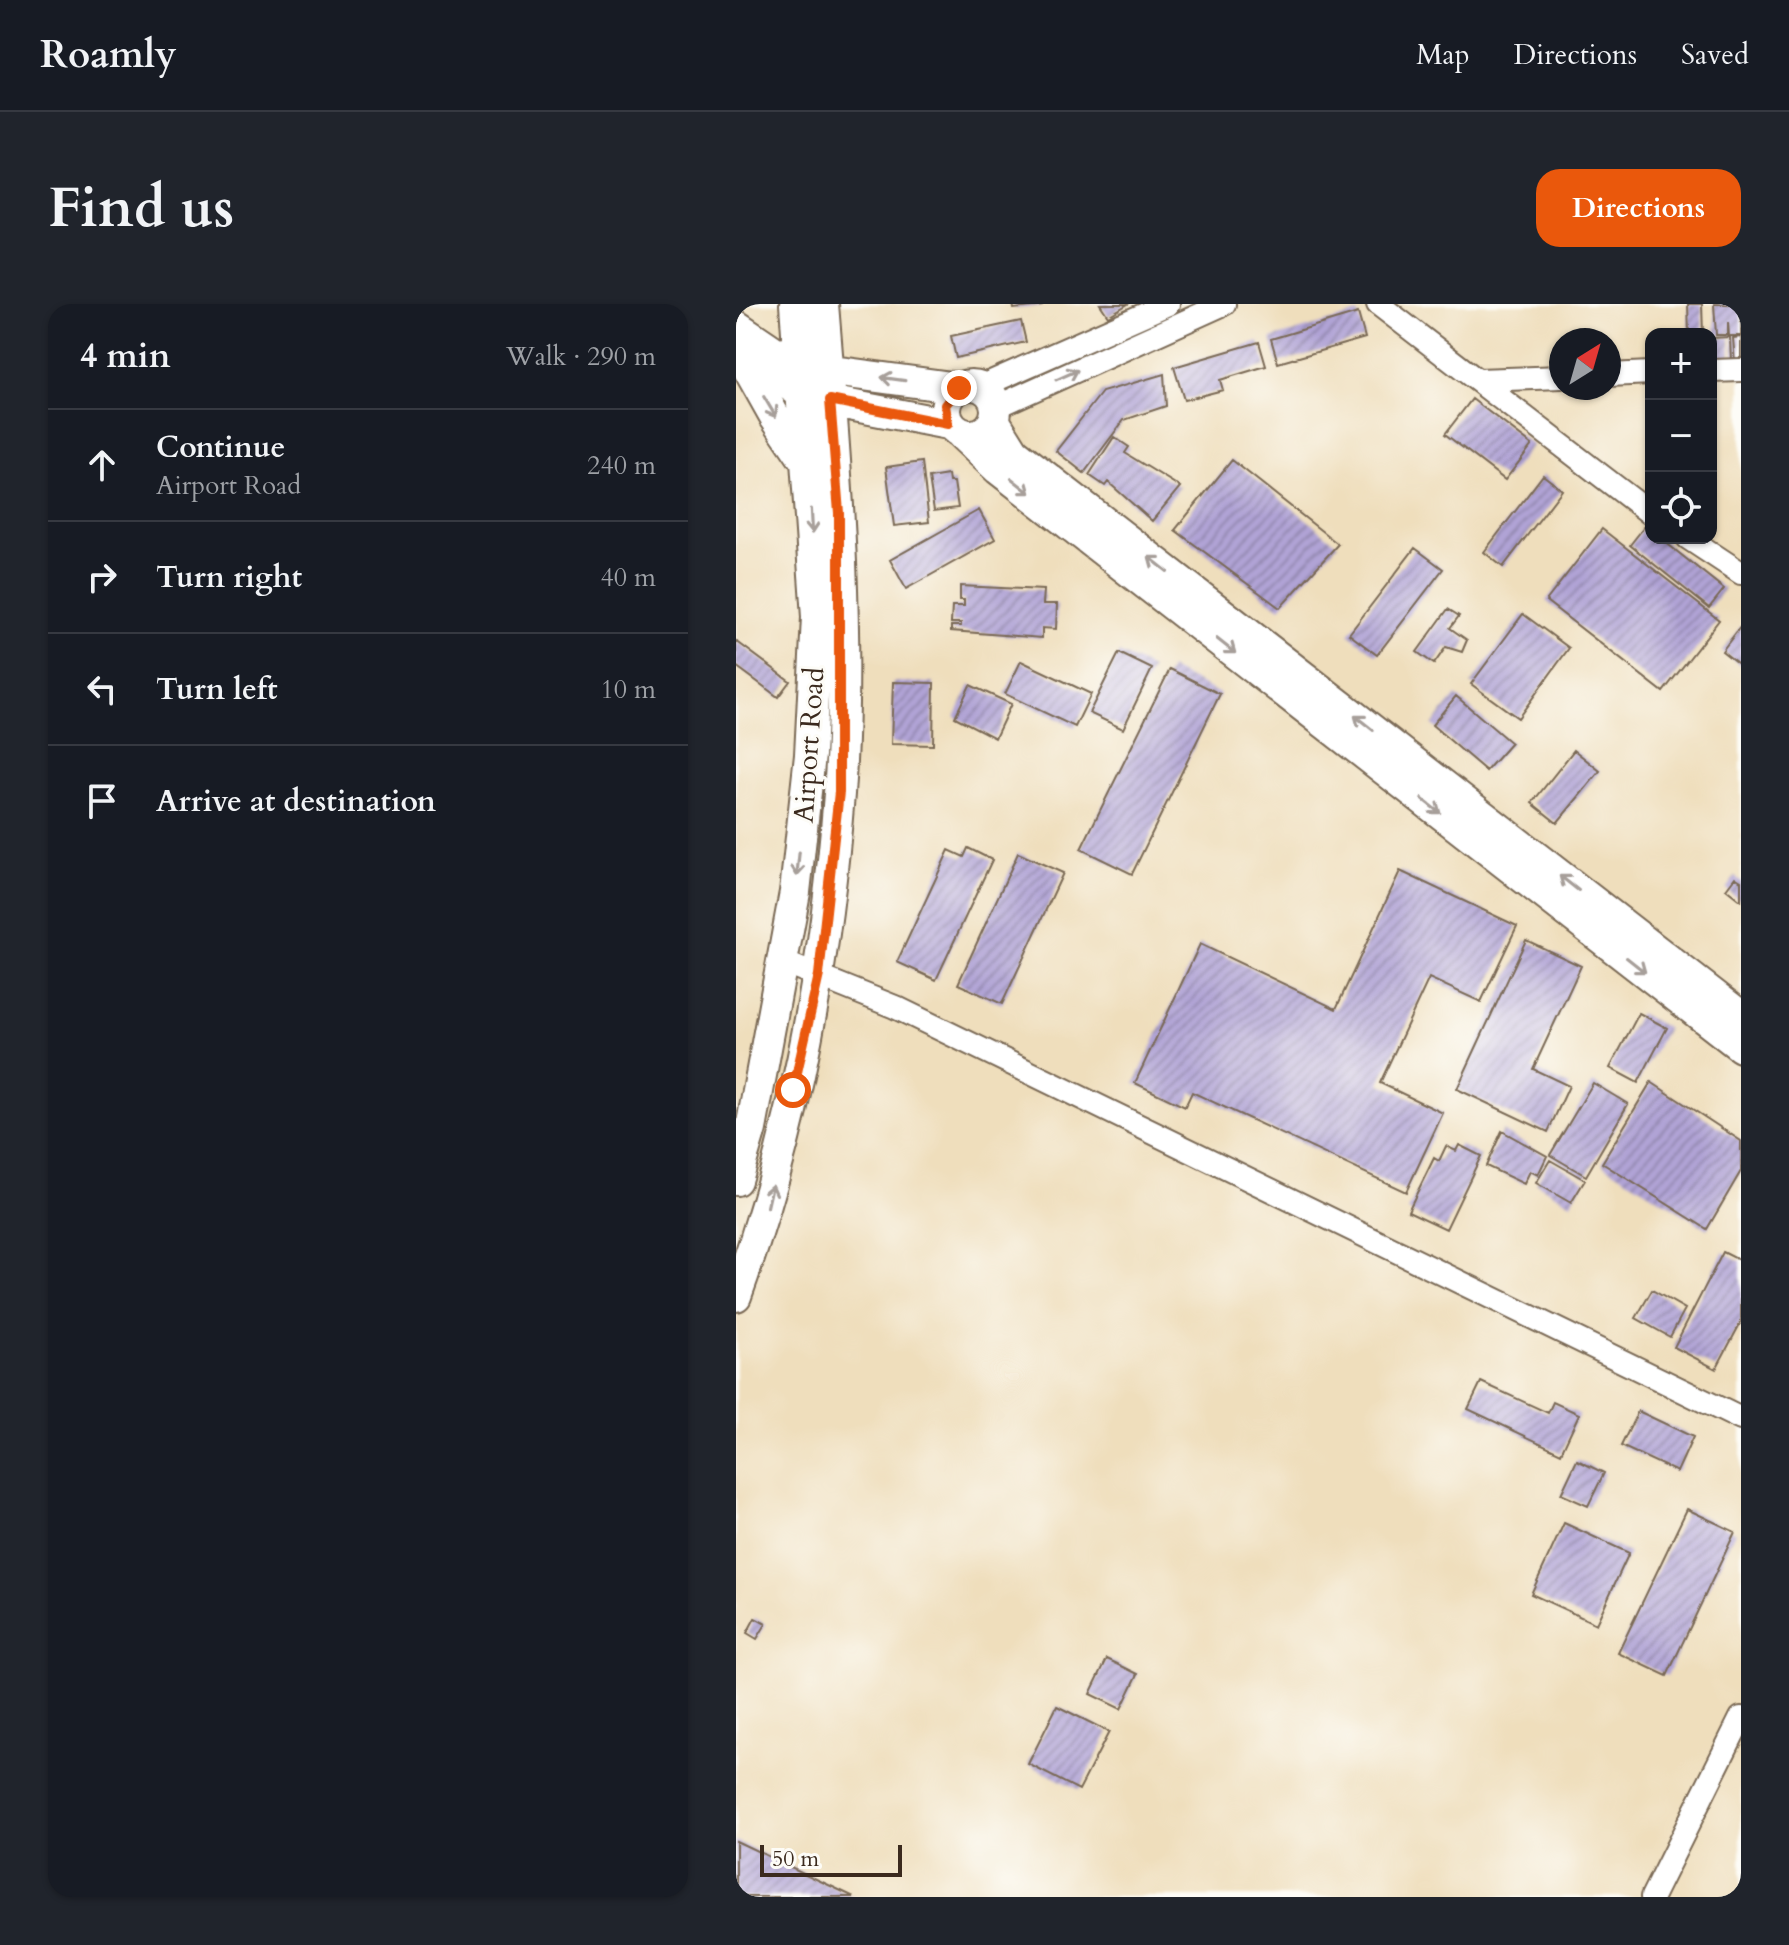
<!DOCTYPE html>
<html lang="en">
<head>
<meta charset="utf-8">
<style>
	body { margin:0; font-family:Cardo,serif; background:#20242c; color:#f1f3f6 }
	.controls { position:absolute; right:24px; top:24px; display:grid; overflow:hidden; border-radius:16px; box-shadow:0 2px 6px #0004 }
	.controls button { width:72px; height:72px; display:grid; place-items:center; padding:0; border:0; border-bottom:2px solid #363941; background:#171b24; color:#f1f3f6; font:40px sans-serif }
	.compass { position:absolute; left:813px; top:24px; width:72px; height:72px; border-radius:50%; background:#171b24; box-shadow:0 2px 6px #0004; rotate:37deg }
	.scale { position:absolute; left:24px; bottom:20px; width:142px; box-sizing:border-box; padding-left:8px; border:4px solid #3b2a1e; border-top:0; font-size:22px; line-height:28px; white-space:nowrap; color:#3b2a1e; -webkit-text-stroke:6px #fdfcf7; paint-order:stroke }
	.stop { position:absolute; width:24px; height:24px; margin:-18px; border:6px solid #ea580c; border-radius:50%; background:#fff }
	.stop.end { background:#ea580c; border-color:#fff; box-shadow:0 2px 8px #0008 }
	.list { margin:0; padding:0; list-style:none }
	h2 { display:flex; justify-content:space-between; align-items:center; height:104px; margin:0; padding:0 32px; font-size:34px }
	h2 small { font-size:26px; font-weight:400; color:#9ea1a6 }
	.list li { display:grid; grid-template-columns:52px 1fr auto; gap:24px; align-items:center; box-sizing:border-box; height:112px; padding:0 32px; border-top:2px solid #363941 }
	.list b { display:block; font-size:30px; white-space:nowrap }
	.list p { margin:0; font-size:26px; white-space:nowrap; color:#9ea1a6 }
	.list em { font-size:26px; font-style:normal; color:#9ea1a6 }
	.icon { flex:none; width:44px; height:44px; fill:none; stroke:currentColor; stroke-width:2; stroke-linecap:round; stroke-linejoin:round }
	.map { position:relative; flex:none; width:1005px; height:1593px; overflow:hidden; border-radius:24px }
	header { display:flex; align-items:center; gap:48px; box-sizing:border-box; height:112px; padding:0 40px; background:#171b24; border-bottom:2px solid #363941 }
	header strong { font-size:38px }
	nav { display:flex; gap:44px; margin-inline-start:auto; font-size:28px }
	.intro { display:flex; align-items:center; justify-content:space-between; box-sizing:border-box; height:192px; padding:0 48px }
	h1 { margin:0; font-size:56px }
	.button { padding:20px 36px; border-radius:24px; background:#ea580c; color:#fff; font-size:28px; font-weight:700 }
	main { display:flex; gap:48px; padding:0 48px }
	aside { flex:1; background:#171b24; border-radius:24px; box-shadow:0 2px 6px #0004 }
	.map>svg:first-child { display:block }
	.building { fill:url(#building-hatch) }
	.lines { fill:none; stroke-linecap:round; stroke-linejoin:round }
	.minor-casing { stroke:#7a6955; stroke-width:26 }
	.tertiary-casing { stroke:#7a6955; stroke-width:30 }
	.secondary-casing { stroke:#7a6955; stroke-width:34 }
	.minor { stroke:#fff; stroke-width:22 }
	.tertiary { stroke:#fff; stroke-width:26 }
	.secondary { stroke:#fff; stroke-width:30 }
	.oneway { stroke:#a79f9a }
	.route { stroke:#ea580c; stroke-width:10 }
	.labels { text-anchor:middle; stroke-width:6; stroke-linejoin:round; paint-order:stroke }
	.street-label { font-size:28px; fill:#3b2a1e; stroke:#fdfcf7 }
</style>
</head>
<body>
<header>
<strong>Roamly</strong>
<nav><a>Map</a><a>Directions</a><a>Saved</a></nav>
</header>
<div class="intro"><h1>Find us</h1><a class="button">Directions</a></div>
<main>
<aside>
<h2>4 min<small>Walk · 290 m</small></h2>
<ul class="list">
<li><svg class="icon" aria-label="ahead" viewBox="0 0 24 24"><path d="M12 20V5M6 11l6-6 6 6"/></svg><div><b>Continue</b><p>Airport Road</p></div><em>240 m</em></li>
<li><svg class="icon" aria-label="right" viewBox="0 0 24 24"><path d="M7 20v-9h11M14 6l5 5-5 5"/></svg><div><b>Turn right</b></div><em>40 m</em></li>
<li><svg class="icon" aria-label="left" viewBox="0 0 24 24"><path d="M17 20v-9H6M10 6l-5 5 5 5"/></svg><div><b>Turn left</b></div><em>10 m</em></li>
<li><svg class="icon" aria-label="arrive" viewBox="0 0 24 24"><path d="M6 21V4h12l-3 4 3 4H6"/></svg><div><b>Arrive at destination</b></div></li>
</ul>
</aside>
<div class="map">
<svg width="1005" height="1593" viewBox="0 0 1005 1593">
	<defs>
		<pattern id="building-hatch" width="6" height="6" patternUnits="userSpaceOnUse" patternTransform="scale(2)"><rect width="6" height="6" fill="#b0a3d5"/><path d="M-1 1l2-2M0 6l6-6M5 7l2-2" fill="none" stroke="#9085ac"/></pattern>
	</defs>
	<rect width="100%" height="100%" fill="#fdfcf7"/>
	<filter id="ink" filterUnits="userSpaceOnUse"><feTurbulence type="fractalNoise" baseFrequency=".0125" numOctaves="2"/><feDisplacementMap in="SourceGraphic" scale="16" xChannelSelector="R" yChannelSelector="G"/><feConvolveMatrix kernelMatrix="1 2 1 2 8 2 1 2 1" color-interpolation-filters="sRGB"/></filter>
	<filter id="wash" filterUnits="userSpaceOnUse"><feTurbulence type="fractalNoise" baseFrequency=".006" numOctaves="4" result="noise"/><feDisplacementMap in="SourceGraphic" scale="32" xChannelSelector="R" yChannelSelector="G"/><feGaussianBlur stdDeviation="1.8" result="paint"/><feColorMatrix in="noise" values="0 0 0 0 0 0 0 0 0 0 0 0 0 0 0 0 0 1.4 0 .05"/><feComposite in="paint" operator="in"/></filter>
	<g filter="url(#wash)">
		<rect width="100%" height="100%" fill="#efdebc"/>
		<g id="blocks">
			<!-- building -->
			<path class="building" d="M 277,0 L 306,0 L 306,2 L 278,5 Z
				M 364,0 L 392,0 L 372,12 Z
				M 952,0 L 966,0 L 967,30 L 953,30 Z
				M 978,0 L 1005,0 L 1005,32 L 993,32 L 992,18 L 992,31 L 980,31 Z
				M 622,9 L 629,34 L 542,59 L 535,35 Z
				M 285,17 L 290,38 L 220,54 L 215,32 Z
				M 994,33 L 995,57 L 975,57 L 975,34 Z
				M 1005,33 L 1005,59 L 999,59 L 997,34 Z
				M 523,38 L 530,62 L 484,76 L 487,86 L 448,96 L 438,63 Z
				M 428,70 L 430,102 L 388,116 L 348,169 L 320,147 L 366,88 Z
				M 736,95 L 796,141 L 769,176 L 709,130 Z
				M 378,133 L 393,143 L 389,149 L 444,183 L 416,217 L 372,178 L 369,182 L 353,171 Z
				M 496,156 L 602,240 L 544,304 L 439,226 Z
				M 186,158 L 193,218 L 158,222 L 150,163 Z
				M 212,171 L 213,178 L 218,178 L 222,204 L 198,207 L 193,174 Z
				M 807,171 L 826,186 L 767,263 L 748,248 Z
				M 243,206 L 259,235 L 170,285 L 154,256 Z
				M 909,222 L 915,227 L 915,234 L 924,234 L 988,285 L 973,304 L 894,241 Z
				M 866,225 L 983,316 L 927,388 L 810,297 Z
				M 679,244 L 707,265 L 641,351 L 613,330 Z
				M 224,282 L 308,286 L 307,300 L 321,300 L 320,325 L 306,324 L 306,334 L 215,327 L 215,322 L 225,322 L 225,319 L 215,319 L 216,302 L 228,302 L 228,296 L 224,296 Z
				M 712,305 L 723,312 L 714,324 L 731,336 L 726,348 L 710,343 L 698,360 L 681,348 Z
				M 787,310 L 833,344 L 782,414 L 735,380 Z
				M 1005,322 L 1005,362 L 986,347 Z
				M 0,337 L 54,377 L 42,393 L 0,362 Z
				M 383,349 L 416,365 L 387,425 L 353,409 Z
				M 285,357 L 355,390 L 339,423 L 269,390 Z
				M 434,365 L 484,390 L 396,570 L 345,545 Z
				M 157,378 L 198,379 L 197,441 L 155,440 Z
				M 234,381 L 275,400 L 259,434 L 219,413 Z
				M 720,392 L 775,439 L 750,467 L 696,421 Z
				M 838,446 L 864,467 L 821,519 L 796,499 Z
				M 232,544 L 256,556 L 200,676 L 161,658 L 213,546 L 228,553 Z
				M 282,549 L 327,569 L 266,700 L 222,680 Z
				M 664,567 L 781,622 L 745,698 L 693,674 L 644,779 L 707,809 L 670,888 L 456,788 L 449,803 L 399,779 L 464,640 L 600,705 Z
				M 999,573 L 1005,577 L 1005,597 L 990,585 Z
				M 790,636 L 845,662 L 797,765 L 833,782 L 812,828 L 721,785 Z
				M 903,709 L 931,724 L 902,779 L 874,764 Z
				M 915,778 L 1005,837 L 1005,867 L 971,925 L 866,859 Z
				M 857,779 L 892,800 L 850,872 L 814,851 Z
				M 766,827 L 811,852 L 802,871 L 794,867 L 788,880 L 750,862 Z
				M 723,841 L 745,852 L 710,925 L 672,907 L 698,854 L 703,857 L 710,842 L 720,847 Z
				M 814,856 L 849,876 L 835,899 L 800,879 Z
				M 987,948 L 1005,957 L 1005,1018 L 980,1065 L 938,1043 Z
				M 916,986 L 949,1005 L 934,1033 L 900,1014 Z
				M 745,1078 L 812,1109 L 817,1098 L 843,1110 L 825,1149 L 732,1105 Z
				M 902,1107 L 957,1133 L 941,1168 L 885,1142 Z
				M 841,1156 L 868,1169 L 852,1202 L 825,1190 Z
				M 951,1205 L 999,1228 L 931,1372 L 882,1349 Z
				M 828,1219 L 893,1249 L 860,1320 L 795,1290 Z
				M 19,1314 L 30,1320 L 21,1335 L 11,1329 Z
				M 371,1355 L 402,1370 L 385,1405 L 354,1390 Z
				M 321,1402 L 373,1428 L 343,1486 L 292,1460 Z
				M 0,1537 L 118,1593 L 0,1593 Z"/>
		</g>
	</g>
	<g filter="url(#ink)">
		<use href="#blocks" fill-opacity="0" stroke="#7a6955" stroke-width="2"/>
		<g class="lines">
			<!-- minor casing -->
			<g class="minor-casing">
				<path id="minor" d="M 642,0 L 915,210
					M 975,67 L 1005,66
					M 873,71 L 915,69
					M 742,76 L 825,73
					M 244,83 L 432,0
					M 260,103 L 488,0
					M 952,234 L 1005,269
					M 47,658 L 159,703 L 1005,1115
					M 916,1593 L 1005,1414"/>
			</g>
			<!-- tertiary casing -->
			<g class="tertiary-casing">
				<path id="tertiary" d="M 0,19 L 65,63
					M 5,43 L 37,73 L 67,93"/>
			</g>
			<!-- secondary casing -->
			<g class="secondary-casing">
				<path id="secondary" d="M 0,43 L 38,111 L 72,161
					M 74,64 L 223,84
					M210 106a25 25 0 1 1 50 0a25 25 0 1 1-50 0Z
					M 77,94 L 212,120
					M 258,116 L 278,148 L 1005,712
					M 226,131 L 262,165 L 1005,743
					M 0,876 L 15,825 L 59,588 L 74,451 L 81,313 L 59,0
					M 0,992 C 58,832 90,660 103,490 C 115,327 100,162 87,0"/>
			</g>
			<!-- minor -->
			<use href="#minor" class="minor"/>
			<!-- tertiary -->
			<use href="#tertiary" class="tertiary"/>
			<!-- secondary -->
			<use href="#secondary" class="secondary"/>
		</g>
		<!-- one-way arrows -->
		<defs><path id="oneway-shaft" d="M-6 0H5M1.5-3L5.5 0L1.5 3" fill="none" stroke-width="1.6" stroke-linecap="round" stroke-linejoin="round" transform="scale(2)"/></defs>
		<g class="oneway">
			<use href="#oneway-shaft" transform="translate(331 71) rotate(-24)"/>
			<use href="#oneway-shaft" transform="translate(157 75) rotate(-172)"/>
			<use href="#oneway-shaft" transform="translate(34 103) rotate(59)"/>
			<use href="#oneway-shaft" transform="translate(285 182) rotate(38)"/>
			<use href="#oneway-shaft" transform="translate(76 217) rotate(87)"/>
			<use href="#oneway-shaft" transform="translate(422 260) rotate(-142)"/>
			<use href="#oneway-shaft" transform="translate(490 342) rotate(38)"/>
			<use href="#oneway-shaft" transform="translate(628 419) rotate(-142)"/>
			<use href="#oneway-shaft" transform="translate(695 502) rotate(38)"/>
			<use href="#oneway-shaft" transform="translate(62 560) rotate(96)"/>
			<use href="#oneway-shaft" transform="translate(833 579) rotate(-142)"/>
			<use href="#oneway-shaft" transform="translate(900 661) rotate(38)"/>
			<use href="#oneway-shaft" transform="translate(34 892) rotate(-77)"/>
		</g>
	</g>
	<g class="lines" filter="url(#ink)">
		<!-- route -->
		<path class="route" d="M 57,786 L 83,671 L 103,488 L 103,209 L 94,96 L 212,120 L 209,101 L 223,84"/>
	</g>
	<g class="labels">
		<!-- street labels -->
		<g class="street-label">
			<text transform="translate(72 441) rotate(-86)" y="10">Airport Road</text>
		</g>
	</g>
</svg>
<div class="controls">
<button>+</button>
<button>−</button>
<button><svg class="icon" aria-label="locate" viewBox="0 0 24 24"><circle cx="12" cy="12" r="6"/><path d="M12 2v4M12 18v4M2 12h4M18 12h4"/></svg></button>
</div>
<svg class="compass" viewBox="-18 -18 36 36"><path d="M0-13l5 13h-10z" fill="#e53935"/><path d="M0 13l5-13h-10z" fill="#9ea1a6"/></svg>
<div class="scale">50 m</div>
<div class="stop" style="left:57px;top:786px"></div>
<div class="stop end" style="left:223px;top:84px"></div>
</div>
</main>
</body>
</html>
